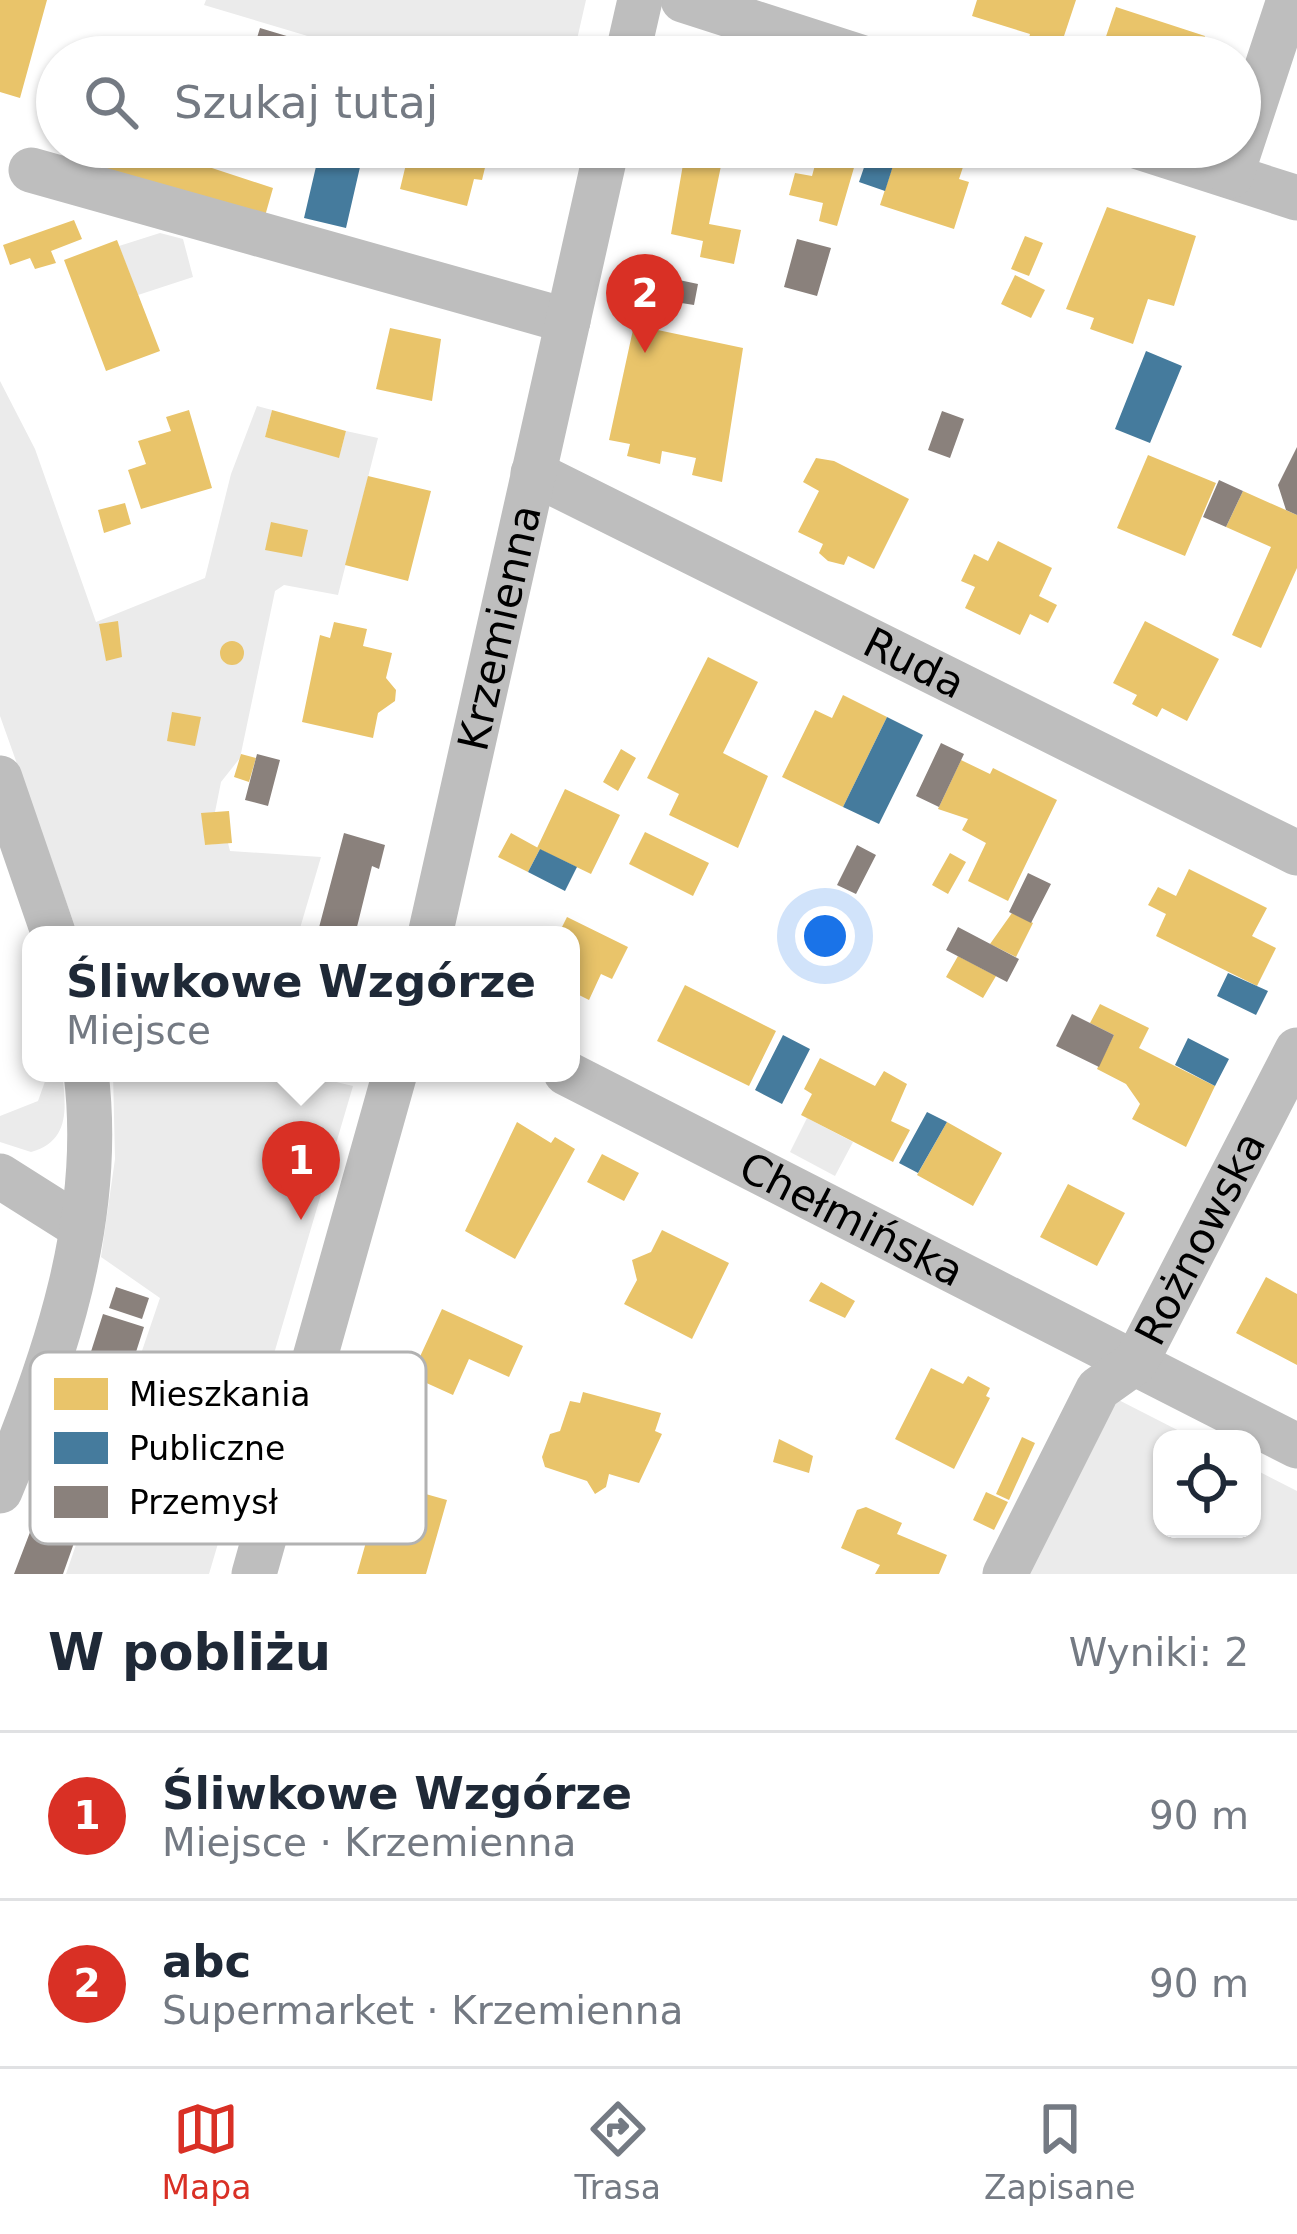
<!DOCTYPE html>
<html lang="pl">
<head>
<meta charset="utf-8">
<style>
	body { margin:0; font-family:"DejaVu Sans",sans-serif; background:#f2f2f3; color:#1f2937 }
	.controls { position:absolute; right:36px; bottom:36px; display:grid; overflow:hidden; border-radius:24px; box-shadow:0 3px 9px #0004 }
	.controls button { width:108px; height:108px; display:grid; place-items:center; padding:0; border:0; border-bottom:3px solid #e0e1e3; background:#fff; color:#1f2937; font:60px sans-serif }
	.you { position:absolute; left:825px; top:936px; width:42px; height:42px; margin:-30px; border:9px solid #fff; border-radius:50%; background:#1a73e8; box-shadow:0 0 0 18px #1a73e833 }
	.badge { display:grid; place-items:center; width:78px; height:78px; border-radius:50%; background:#d93025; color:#fff; font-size:39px; font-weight:700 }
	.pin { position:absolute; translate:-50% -99px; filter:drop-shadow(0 3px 6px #0008) }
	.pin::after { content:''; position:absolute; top:63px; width:42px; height:36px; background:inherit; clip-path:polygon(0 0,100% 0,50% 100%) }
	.popup { position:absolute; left:22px; top:926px; width:558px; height:156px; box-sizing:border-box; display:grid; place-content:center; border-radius:24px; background:#fff; filter:drop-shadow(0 3px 9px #0005); font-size:39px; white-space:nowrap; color:#747a83 }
	.popup b { font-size:45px; color:#1f2937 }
	.popup::after { content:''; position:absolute; left:50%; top:100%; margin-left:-24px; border:24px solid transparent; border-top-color:#fff }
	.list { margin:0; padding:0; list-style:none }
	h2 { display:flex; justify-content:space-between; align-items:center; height:156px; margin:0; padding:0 48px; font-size:51px }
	h2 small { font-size:39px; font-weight:400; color:#747a83 }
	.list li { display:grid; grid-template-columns:78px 1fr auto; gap:36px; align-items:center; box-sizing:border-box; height:168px; padding:0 48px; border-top:3px solid #e0e1e3 }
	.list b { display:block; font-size:45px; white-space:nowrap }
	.list p { margin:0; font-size:39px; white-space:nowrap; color:#747a83 }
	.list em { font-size:39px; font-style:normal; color:#747a83 }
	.icon { flex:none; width:66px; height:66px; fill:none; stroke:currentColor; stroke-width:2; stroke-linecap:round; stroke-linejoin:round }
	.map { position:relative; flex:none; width:1297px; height:1574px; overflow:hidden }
	.search { position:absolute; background:#fff; box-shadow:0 3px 9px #0004; left:36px; right:36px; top:36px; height:132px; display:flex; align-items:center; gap:30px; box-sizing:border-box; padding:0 42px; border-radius:66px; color:#747a83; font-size:45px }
	.sheet { height:492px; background:#fff }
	nav { display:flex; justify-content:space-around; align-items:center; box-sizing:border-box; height:168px; border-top:3px solid #e0e1e3; background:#fff; font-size:33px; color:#747a83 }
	nav a { display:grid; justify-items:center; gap:6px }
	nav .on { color:#d93025 }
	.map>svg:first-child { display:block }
	.green { fill:#ebebeb }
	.homes { fill:#e9c46a }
	.public { fill:#457b9d }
	.industry { fill:#8a817c }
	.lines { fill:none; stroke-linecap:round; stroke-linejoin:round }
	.minor { stroke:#bebebe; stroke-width:45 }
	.labels { text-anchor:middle; stroke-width:12; stroke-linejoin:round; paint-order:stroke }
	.street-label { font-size:42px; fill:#000; stroke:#fff }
	.key { fill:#fff; stroke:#b2b2b2; stroke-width:3 }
	.key-label { font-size:33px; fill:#000 }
</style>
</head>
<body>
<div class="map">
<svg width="1297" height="1574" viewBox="0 0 1297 1574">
	<rect width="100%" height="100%" fill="#fff"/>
	<!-- green -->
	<path class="green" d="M 206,0 L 586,0 L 573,57 L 378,57 L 204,5 Z
		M 160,233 L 183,239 L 193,277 L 138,295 L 119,246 Z
		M 0,381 L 35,449 L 96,622 L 205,578 L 231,474 L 257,406 L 272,410 L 265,437 L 339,457 L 346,431 L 378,438 L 338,595 L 284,585 L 275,591 L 240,758 L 221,782 L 215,812 L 202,814 L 205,845 L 228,843 L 230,851 L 321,857 L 298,935 L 78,935 L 0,716 Z
		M 48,1073 L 62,1073 C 66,1106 71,1141 31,1152 L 0,1142 L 0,1116 L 38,1101 Z
		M 113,1073 L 298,1073 L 353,1086 L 209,1574 L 66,1574 L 160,1298 L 101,1257 L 115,1159 Z
		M 807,1118 L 853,1142 L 835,1176 L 790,1152 Z
		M 1103,1392 L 1195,1439 L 1162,1439 L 1162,1529 L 1252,1529 L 1252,1468 L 1297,1491 L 1297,1574 L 1010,1574 Z"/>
	<!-- homes -->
	<path class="homes" d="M 0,0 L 47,0 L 20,98 L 0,92 Z
		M 977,0 L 1076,0 L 1059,51 L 1028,41 L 1030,34 L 972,16 Z
		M 1116,7 L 1205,36 L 1198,57 L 1099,57 Z
		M 111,147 L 148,147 L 273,188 L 265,216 L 103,173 Z
		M 420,147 L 490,147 L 482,180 L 474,179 L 467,206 L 400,189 L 407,160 L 416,162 Z
		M 686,147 L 740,147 L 736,164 L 722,161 L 709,224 L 741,230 L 734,264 L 700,257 L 703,241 L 671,234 Z
		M 820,147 L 860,147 L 837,226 L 819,221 L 823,203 L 789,195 L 795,173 L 812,176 Z
		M 899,147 L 922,147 L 965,161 L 959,179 L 969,182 L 954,229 L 880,205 Z
		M 1107,207 L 1196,236 L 1174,306 L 1148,299 L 1133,344 L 1090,329 L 1094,318 L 1066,309 Z
		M 74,220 L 82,239 L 51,251 L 56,263 L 35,269 L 30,258 L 10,265 L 3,245 Z
		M 1025,236 L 1043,243 L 1029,276 L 1011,269 Z
		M 117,240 L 160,351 L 106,371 L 64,260 Z
		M 1015,275 L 1045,290 L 1031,318 L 1001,304 Z
		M 634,325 L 743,348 L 722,482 L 692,475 L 696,458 L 662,451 L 660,464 L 627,456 L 630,444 L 609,440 Z
		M 390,328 L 441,339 L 432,401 L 376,389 Z
		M 189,410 L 212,488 L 141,509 L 128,470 L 146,464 L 138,441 L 171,431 L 166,417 Z
		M 272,410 L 346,431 L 339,458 L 265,437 Z
		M 1148,455 L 1216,483 L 1185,556 L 1117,528 Z
		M 816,458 L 834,461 L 909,499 L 874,569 L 848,556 L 844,565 L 828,561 L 819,553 L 823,544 L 798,532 L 819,491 L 803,482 Z
		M 368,476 L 431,491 L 408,581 L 345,565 Z
		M 1243,491 L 1297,515 L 1297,568 L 1261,648 L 1232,635 L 1271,547 L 1226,527 Z
		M 125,503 L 131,524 L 104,533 L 98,510 Z
		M 271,522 L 308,530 L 302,557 L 265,550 Z
		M 998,541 L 1052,568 L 1039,596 L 1057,605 L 1048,623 L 1030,614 L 1020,635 L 965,608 L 975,587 L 961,581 L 974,554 L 988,561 Z
		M 118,621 L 122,657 L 106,661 L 99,624 Z
		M 1145,621 L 1219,659 L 1187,721 L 1162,708 L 1157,717 L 1132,704 L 1137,695 L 1113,683 Z
		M 334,622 L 367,629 L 363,646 L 392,653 L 386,678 L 396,690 L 395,701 L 378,713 L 373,738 L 302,722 L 320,635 L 330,638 Z
		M220 653a12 12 0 1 1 24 0a12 12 0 1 1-24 0Z
		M 708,657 L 758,682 L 723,753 L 768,776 L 738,848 L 669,815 L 679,794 L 647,778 Z
		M 843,695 L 887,717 L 843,807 L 782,777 L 815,710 L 832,718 Z
		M 172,712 L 201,717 L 195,746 L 167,741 Z
		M 621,749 L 636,758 L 618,791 L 603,782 Z
		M 241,754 L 256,758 L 249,782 L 234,777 Z
		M 961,760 L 990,774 L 993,768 L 1057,800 L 1008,901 L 968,881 L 986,843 L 962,830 L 968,819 L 938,809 Z
		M 565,789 L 620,815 L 591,874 L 537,848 Z
		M 229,811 L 232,843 L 205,845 L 201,813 Z
		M 645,832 L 709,863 L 693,896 L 629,864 Z
		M 511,833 L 540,849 L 528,872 L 498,857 Z
		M 950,853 L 966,862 L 948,894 L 932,885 Z
		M 1189,869 L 1267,908 L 1252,936 L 1276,948 L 1257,986 L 1156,936 L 1166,914 L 1148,905 L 1158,887 L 1176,896 Z
		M 1012,913 L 1033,923 L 1016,957 L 990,944 Z
		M 567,917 L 628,947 L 612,979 L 601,974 L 589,1000 L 571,991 L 571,935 L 558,935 Z
		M 958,956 L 996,976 L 983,998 L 946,977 Z
		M 685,985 L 776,1031 L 749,1086 L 657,1041 Z
		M 1100,1004 L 1149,1028 L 1139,1048 L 1215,1086 L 1186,1147 L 1132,1119 L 1140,1104 L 1126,1084 L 1097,1069 L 1114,1035 L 1090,1023 Z
		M 820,1058 L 875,1086 L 884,1071 L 907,1084 L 891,1121 L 910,1130 L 893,1162 L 801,1115 L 812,1094 L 804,1089 Z
		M 517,1122 L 551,1143 L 555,1137 L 575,1149 L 515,1259 L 465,1231 Z
		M 947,1122 L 1002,1153 L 973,1206 L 917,1175 Z
		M 602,1154 L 639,1173 L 624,1201 L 587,1182 Z
		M 1068,1184 L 1125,1213 L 1097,1266 L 1040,1237 Z
		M 662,1230 L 729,1263 L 692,1339 L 624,1304 L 637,1280 L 632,1260 L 651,1252 Z
		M 1266,1277 L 1297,1294 L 1297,1365 L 1236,1333 Z
		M 821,1282 L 855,1301 L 845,1318 L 809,1301 Z
		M 442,1309 L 523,1346 L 509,1377 L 469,1359 L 453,1395 L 411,1376 Z
		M 931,1368 L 963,1384 L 968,1376 L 990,1388 L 986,1396 L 990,1398 L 954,1469 L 895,1439 Z
		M 583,1392 L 661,1413 L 655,1431 L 662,1434 L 639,1483 L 609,1474 L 606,1487 L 595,1494 L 587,1481 L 545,1467 L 542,1457 L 550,1434 L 560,1431 L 570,1401 L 580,1403 Z
		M 1022,1437 L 1035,1443 L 1009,1500 L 996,1494 Z
		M 779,1439 L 813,1456 L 809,1473 L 773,1462 Z
		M 383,1482 L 447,1500 L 426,1574 L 357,1574 Z
		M 986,1492 L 1008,1502 L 994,1530 L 973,1520 Z
		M 866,1507 L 902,1523 L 897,1534 L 947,1555 L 939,1574 L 875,1574 L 880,1565 L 841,1548 L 857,1510 Z"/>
	<!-- public -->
	<path class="public" d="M 871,147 L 899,147 L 885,191 L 859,182 Z
		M 318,158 L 360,167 L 346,228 L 304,218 Z
		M 1146,351 L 1182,366 L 1150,443 L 1115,429 Z
		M 887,717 L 923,735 L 879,824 L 843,807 Z
		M 540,849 L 577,867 L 565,891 L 528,872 Z
		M 1228,973 L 1268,991 L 1256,1015 L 1217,996 Z
		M 783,1035 L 810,1049 L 782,1104 L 755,1090 Z
		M 1188,1038 L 1229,1059 L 1215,1086 L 1175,1065 Z
		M 927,1112 L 947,1122 L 918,1173 L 899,1163 Z"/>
	<!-- industry -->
	<path class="industry" d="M 260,28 L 320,46 L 317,57 L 256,41 Z
		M 797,239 L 831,248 L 817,296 L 784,287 Z
		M 660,276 L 698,284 L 694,305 L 656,299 Z
		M 942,411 L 964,419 L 950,458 L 928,450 Z
		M 1297,447 L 1297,515 L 1286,510 L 1278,485 Z
		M 1219,480 L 1243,491 L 1226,527 L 1203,517 Z
		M 941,743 L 964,754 L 939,807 L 916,796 Z
		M 257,754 L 280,760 L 268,806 L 245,800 Z
		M 344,833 L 385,845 L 379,869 L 372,866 L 355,935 L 317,935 Z
		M 857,845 L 876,855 L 856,894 L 837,885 Z
		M 1028,873 L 1051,884 L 1031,923 L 1009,912 Z
		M 958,927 L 1019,959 L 1007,982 L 946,950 Z
		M 1072,1014 L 1114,1035 L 1099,1067 L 1056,1046 Z
		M 116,1287 L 149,1298 L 142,1319 L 109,1308 Z
		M 103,1314 L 144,1327 L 98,1471 L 57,1458 Z
		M 32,1527 L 74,1543 L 63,1574 L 14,1574 Z"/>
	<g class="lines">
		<!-- minor -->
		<g class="minor">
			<path d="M 683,0 L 860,57"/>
			<path d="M 627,57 L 640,0"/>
			<path d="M 1139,147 L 1297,198"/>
			<path d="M 31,170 L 568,321"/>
			<path d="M 1231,176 L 1289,0"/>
			<path id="s1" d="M 533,473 L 1297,853"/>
			<path d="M 0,778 L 54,935"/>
			<path id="s2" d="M 430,935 L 607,147"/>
			<path id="s3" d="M 566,1073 L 1297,1446"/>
			<path d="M 0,1176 L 79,1226"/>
			<path d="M 0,1491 C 55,1360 104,1217 86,1073"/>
			<path d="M 254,1574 L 395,1073"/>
			<path id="s4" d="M 1005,1574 L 1098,1389 L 1136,1362 L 1297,1050"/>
		</g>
	</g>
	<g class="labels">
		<!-- street labels -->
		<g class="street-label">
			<text dy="15" stroke="none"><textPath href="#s2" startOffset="315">Krzemienna</textPath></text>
			<text dy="15" stroke="none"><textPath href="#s1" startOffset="426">Ruda</textPath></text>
			<text dy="15" stroke="none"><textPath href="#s3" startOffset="321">Chełmińska</textPath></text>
			<text dy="15" stroke="none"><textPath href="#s4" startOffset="393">Rożnowska</textPath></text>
		</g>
	</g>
	<!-- legend -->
	<rect x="30" y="1352" width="396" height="192" rx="18" class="key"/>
	<rect x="54" y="1378" width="54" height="32" fill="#e9c46a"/>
	<rect x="54" y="1432" width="54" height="32" fill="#457b9d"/>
	<rect x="54" y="1486" width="54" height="32" fill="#8a817c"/>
	<g class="key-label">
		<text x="129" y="1406">Mieszkania</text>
		<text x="129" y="1460">Publiczne</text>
		<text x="129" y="1514">Przemysł</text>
	</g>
</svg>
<div class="controls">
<button><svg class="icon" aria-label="locate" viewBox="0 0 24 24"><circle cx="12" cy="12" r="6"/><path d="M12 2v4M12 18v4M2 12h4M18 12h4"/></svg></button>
</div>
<div class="you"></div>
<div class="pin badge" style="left:301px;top:1220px">1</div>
<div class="popup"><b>Śliwkowe Wzgórze</b>Miejsce</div>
<div class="pin badge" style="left:645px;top:353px">2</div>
<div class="search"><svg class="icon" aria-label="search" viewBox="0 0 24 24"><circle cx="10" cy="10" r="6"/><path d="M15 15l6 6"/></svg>Szukaj tutaj</div>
</div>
<section class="sheet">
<h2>W pobliżu<small>Wyniki: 2</small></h2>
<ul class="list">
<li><span class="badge">1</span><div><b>Śliwkowe Wzgórze</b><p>Miejsce · Krzemienna</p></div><em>90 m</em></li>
<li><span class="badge">2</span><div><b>abc</b><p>Supermarket · Krzemienna</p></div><em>90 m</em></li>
</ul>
</section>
<nav>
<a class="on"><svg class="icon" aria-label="map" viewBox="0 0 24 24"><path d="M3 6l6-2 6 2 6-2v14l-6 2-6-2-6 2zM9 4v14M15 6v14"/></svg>Mapa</a>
<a><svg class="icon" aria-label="directions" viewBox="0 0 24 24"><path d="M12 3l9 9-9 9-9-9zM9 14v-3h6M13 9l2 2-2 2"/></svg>Trasa</a>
<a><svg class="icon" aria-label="saved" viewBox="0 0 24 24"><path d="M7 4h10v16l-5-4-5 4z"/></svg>Zapisane</a>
</nav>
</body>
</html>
